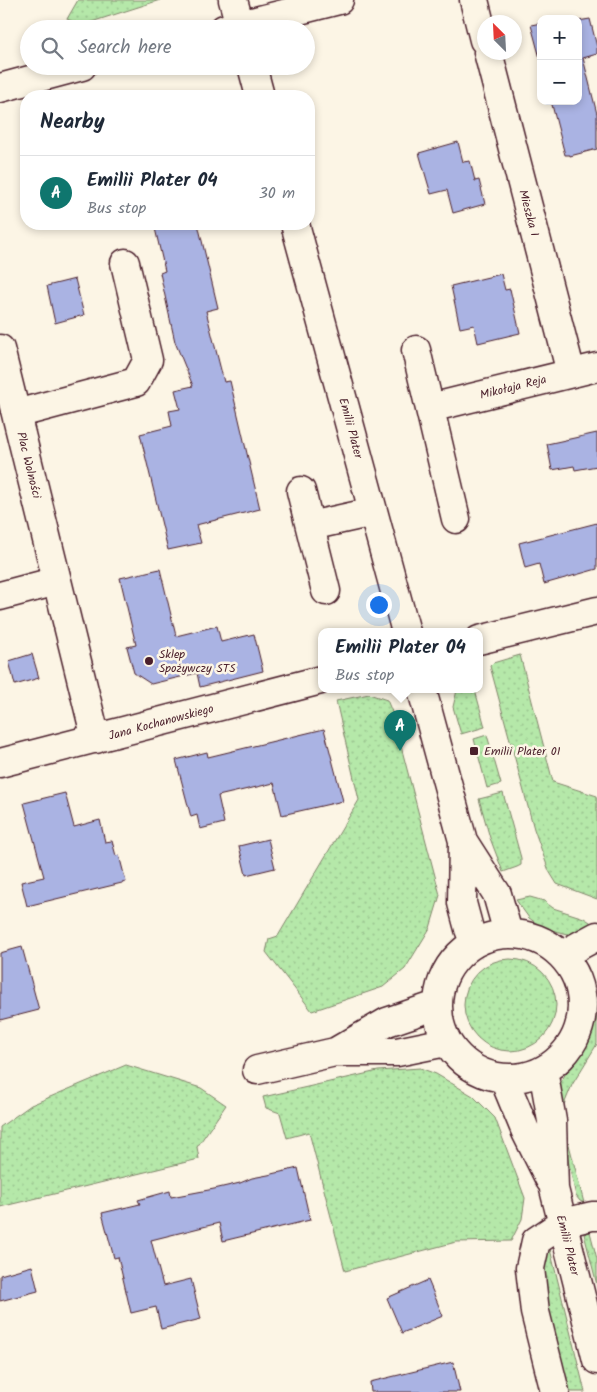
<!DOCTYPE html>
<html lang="en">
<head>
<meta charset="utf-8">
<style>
	body { margin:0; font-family:Kalam,sans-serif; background:#f2f2f3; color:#1f2937 }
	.controls { position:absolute; right:15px; top:15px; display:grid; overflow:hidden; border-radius:10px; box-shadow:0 2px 8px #0003 }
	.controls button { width:45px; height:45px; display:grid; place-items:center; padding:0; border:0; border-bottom:1px solid #e0e1e3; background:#fff; color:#1f2937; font:25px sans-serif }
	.compass { position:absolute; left:477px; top:15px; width:45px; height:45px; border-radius:50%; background:#fff; box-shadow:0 2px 8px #0003; rotate:336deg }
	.you { position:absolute; left:378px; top:604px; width:18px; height:18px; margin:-12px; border:4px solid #fff; border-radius:50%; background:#1a73e8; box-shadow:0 0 0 8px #1a73e833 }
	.badge { display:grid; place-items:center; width:32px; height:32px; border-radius:50%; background:#0f766e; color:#fff; font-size:16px; font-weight:700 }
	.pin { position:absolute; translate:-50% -41px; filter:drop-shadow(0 1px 2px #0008) }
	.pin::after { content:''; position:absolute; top:26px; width:18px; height:15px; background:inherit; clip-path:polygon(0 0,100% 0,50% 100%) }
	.popup { position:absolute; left:318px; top:628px; width:165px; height:65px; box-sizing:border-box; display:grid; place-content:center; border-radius:10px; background:#fff; filter:drop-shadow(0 1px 4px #0005); font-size:16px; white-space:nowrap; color:#747a83 }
	.popup b { font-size:19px; color:#1f2937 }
	.popup::after { content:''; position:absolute; left:50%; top:100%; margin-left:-10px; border:10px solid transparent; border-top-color:#fff }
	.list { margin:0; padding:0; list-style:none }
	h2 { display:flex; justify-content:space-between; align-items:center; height:65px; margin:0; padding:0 20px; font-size:21px }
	h2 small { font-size:16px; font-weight:400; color:#747a83 }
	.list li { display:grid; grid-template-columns:32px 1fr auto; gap:15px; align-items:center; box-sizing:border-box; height:75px; padding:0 20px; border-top:1px solid #e0e1e3 }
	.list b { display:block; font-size:19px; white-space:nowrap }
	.list p { margin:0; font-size:16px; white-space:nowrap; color:#747a83 }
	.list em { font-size:16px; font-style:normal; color:#747a83 }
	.icon { flex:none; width:28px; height:28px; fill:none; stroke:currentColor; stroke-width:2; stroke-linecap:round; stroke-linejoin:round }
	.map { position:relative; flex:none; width:597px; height:1392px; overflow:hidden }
	.search { position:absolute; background:#fff; box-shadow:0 2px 8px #0003; left:20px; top:20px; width:295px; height:55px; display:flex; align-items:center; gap:12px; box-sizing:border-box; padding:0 18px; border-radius:28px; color:#747a83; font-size:19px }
	.panel { position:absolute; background:#fff; box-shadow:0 2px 8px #0003; left:20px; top:90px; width:295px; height:140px; border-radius:20px }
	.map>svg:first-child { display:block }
	.grass { fill:url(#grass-dots); stroke:#80846a }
	.building { fill:#aab3e3; stroke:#4a1f2b }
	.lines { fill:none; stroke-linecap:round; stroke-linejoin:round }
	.minor-casing { stroke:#4a1f2b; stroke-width:31 }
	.minor { stroke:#fcf5e5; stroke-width:28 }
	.poi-dot { fill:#4a1f2b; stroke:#fcf5e5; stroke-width:2 }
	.labels { text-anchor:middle; stroke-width:5; stroke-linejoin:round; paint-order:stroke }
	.street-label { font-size:12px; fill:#4a1f2b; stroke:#fcf5e5 }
	.poi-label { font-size:12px; fill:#4a1f2b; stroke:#fcf5e5; text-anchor:start }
</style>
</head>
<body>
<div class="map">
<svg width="597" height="1392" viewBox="0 0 597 1392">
	<defs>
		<pattern id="grass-dots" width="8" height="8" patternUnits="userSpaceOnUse" patternTransform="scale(1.25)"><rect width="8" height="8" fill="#b5e8a9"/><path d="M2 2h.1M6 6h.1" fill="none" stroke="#9dc792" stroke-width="1.8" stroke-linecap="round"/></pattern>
	</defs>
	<rect width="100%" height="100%" fill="#fcf5e5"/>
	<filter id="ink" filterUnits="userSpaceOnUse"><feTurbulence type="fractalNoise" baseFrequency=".02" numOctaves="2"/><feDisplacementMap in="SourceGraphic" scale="10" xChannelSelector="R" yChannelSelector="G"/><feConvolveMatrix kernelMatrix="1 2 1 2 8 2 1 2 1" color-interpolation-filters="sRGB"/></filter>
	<g filter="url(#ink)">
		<!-- grass -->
		<path class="grass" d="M 78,0 L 160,0 L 82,25 L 67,19 Z
			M 520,655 L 553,782 L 597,796 L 597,899 L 557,884 L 549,871 L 534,829 L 490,666 L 493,663 Z
			M 457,690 L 475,690 L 485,727 L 461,734 L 453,707 Z
			M 369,694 L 387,700 L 392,712 L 440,895 L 430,928 L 405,969 L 383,987 L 312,1011 L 266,952 L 269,939 L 278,936 L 359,800 L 336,701 Z
			M 487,735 L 501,784 L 487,788 L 474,739 Z
			M 503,793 L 521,858 L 521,865 L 517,867 L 503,872 L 490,838 L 479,799 Z
			M 530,897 L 544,901 L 553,908 L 584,918 L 593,924 L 578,934 L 567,934 L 551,930 L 539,925 L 529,918 L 516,900 Z
			M464 1005a46 46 0 1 1 92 0a46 46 0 1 1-92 0Z
			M 597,1011 L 597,1044 L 572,1085 L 563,1107 C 562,1102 560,1097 559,1092 C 559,1076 579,1058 586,1045 C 592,1035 594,1023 597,1011 Z
			M 126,1065 L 201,1088 L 226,1105 L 197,1147 L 199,1159 L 0,1207 L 0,1127 L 31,1105 Z
			M 420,1068 L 436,1074 L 473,1096 L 495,1118 L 525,1198 L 522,1219 L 511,1241 L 456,1242 L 345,1271 L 309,1132 L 287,1138 L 280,1113 L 266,1108 L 263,1097 L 378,1071 Z
			M 565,1129 L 584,1203 L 580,1201 L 576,1196 L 566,1151 Z
			M 590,1232 L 597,1259 L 597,1285 L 584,1234 Z
			M 550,1249 L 585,1392 L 569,1392 L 543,1286 L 545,1251 Z"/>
		<!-- building -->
		<path class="building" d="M 590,19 L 597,47 L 597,54 L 583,58 L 597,114 L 597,149 L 570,156 L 570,155 L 565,155 L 551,101 L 578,101 L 578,21 Z
			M 541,23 L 541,62 L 531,25 Z
			M 458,142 L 463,162 L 470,161 L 475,181 L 479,180 L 485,204 L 453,213 L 447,190 L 431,194 L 419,153 Z
			M 154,224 L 198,224 L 218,308 L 206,311 L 224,382 L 230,381 L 260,509 L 196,525 L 201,543 L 168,550 L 140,434 L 172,426 L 169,411 L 180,409 L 175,390 L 193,386 L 175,342 L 160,273 L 165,271 Z
			M 501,274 L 505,290 L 510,289 L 520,333 L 478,343 L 474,325 L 460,328 L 451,286 Z
			M 75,279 L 84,315 L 55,323 L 47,286 Z
			M 597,433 L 597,466 L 575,470 L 574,466 L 552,470 L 547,444 Z
			M 597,523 L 597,569 L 544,584 L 539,564 L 525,568 L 519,543 Z
			M 160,569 L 176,636 L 217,626 L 221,642 L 254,634 L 263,671 L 200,687 L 197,673 L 151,684 L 134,673 L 127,647 L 136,645 L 120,578 Z
			M 32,654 L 39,678 L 15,685 L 9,661 Z
			M 324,729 L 343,801 L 282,815 L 274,783 L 218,796 L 224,823 L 200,829 L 197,815 L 191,817 L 176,760 L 207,752 L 208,757 Z
			M 65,793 L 74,827 L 100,820 L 105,842 L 112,841 L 116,856 L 119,855 L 126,882 L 27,906 L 21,882 L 44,877 L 24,803 Z
			M 268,839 L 275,868 L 246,875 L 239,846 Z
			M 22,947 L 39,1010 L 0,1020 L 0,953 Z
			M 298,1168 L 310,1220 L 223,1241 L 219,1223 L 151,1240 L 163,1286 L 191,1279 L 201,1319 L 161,1329 L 156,1307 L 131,1313 L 118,1257 L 114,1258 L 102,1213 L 140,1204 L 138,1200 L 170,1191 L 171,1197 L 214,1189 L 240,1183 L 252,1178 L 268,1175 Z
			M 32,1266 L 38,1291 L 0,1301 L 0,1275 Z
			M 428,1280 L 443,1316 L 402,1333 L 387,1298 Z
			M 453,1362 L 460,1392 L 371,1392 L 370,1382 Z"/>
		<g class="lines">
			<!-- minor casing -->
			<g class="minor-casing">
				<path id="minor" d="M 233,0 L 241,29
					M 474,0 L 484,40
					M 224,29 L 339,0
					M 488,52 L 571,373
					M 252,66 L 260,96
					M 0,88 L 82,66
					M 295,224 L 406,632
					M 0,349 L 96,739
					M 416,350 L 456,519
					M 430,408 L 597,367
					M 16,414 L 136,382 L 148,360 L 125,263
					M 301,491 L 326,591
					M 310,526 L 373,512
					M 0,596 L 57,581
					M 479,640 L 597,611
					M 422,690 L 463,841 L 462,903 L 469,929 L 474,942
					M 0,763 L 321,680
					M 463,841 L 497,894 L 508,933
					M438 1006a72 72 0 1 1 144 0a72 72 0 1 1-144 0Z
					M 562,955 L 597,936
					M 337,1051 L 387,1022 L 437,1005
					M 257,1070 L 335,1052 L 397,1052 L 446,1042
					M 543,1070 L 552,1121 L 554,1189 L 597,1360
					M 504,1079 L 526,1132 L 550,1180
					M 555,1392 L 535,1312 L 530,1268 L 536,1241 L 563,1223 L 592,1216 L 597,1216"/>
			</g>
			<!-- minor -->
			<use href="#minor" class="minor"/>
		</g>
	</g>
	<!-- markers -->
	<g class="poi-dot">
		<circle cx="149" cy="661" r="5"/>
		<rect x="469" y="746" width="10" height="10" rx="2.5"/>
	</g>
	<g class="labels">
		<!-- street labels -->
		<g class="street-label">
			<text transform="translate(529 213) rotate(75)" y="4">Mieszka I</text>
			<text transform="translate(513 387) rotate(-14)" y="4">Mikołaja Reja</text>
			<text transform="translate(351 428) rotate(75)" y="4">Emilii Plater</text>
			<text transform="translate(29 465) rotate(76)" y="4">Plac Wolności</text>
			<text transform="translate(161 722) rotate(-15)" y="4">Jana Kochanowskiego</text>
			<text transform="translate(568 1245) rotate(76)" y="4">Emilii Plater</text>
		</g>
		<!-- poi labels -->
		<g class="poi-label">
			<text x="159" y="658">Sklep<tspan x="159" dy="14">Spożywczy STS</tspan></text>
			<text x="484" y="755">Emilii Plater 01</text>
		</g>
	</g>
</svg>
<div class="controls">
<button>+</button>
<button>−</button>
</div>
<svg class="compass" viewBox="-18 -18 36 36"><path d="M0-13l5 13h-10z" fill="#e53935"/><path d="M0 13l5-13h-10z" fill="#747a83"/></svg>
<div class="you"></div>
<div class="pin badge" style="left:400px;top:751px">A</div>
<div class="popup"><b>Emilii Plater 04</b>Bus stop</div>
<div class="search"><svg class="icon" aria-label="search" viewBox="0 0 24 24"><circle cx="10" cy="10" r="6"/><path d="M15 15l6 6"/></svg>Search here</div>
<section class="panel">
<h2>Nearby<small></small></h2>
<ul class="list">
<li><span class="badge">A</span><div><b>Emilii Plater 04</b><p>Bus stop</p></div><em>30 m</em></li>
</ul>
</section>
</div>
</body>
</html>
